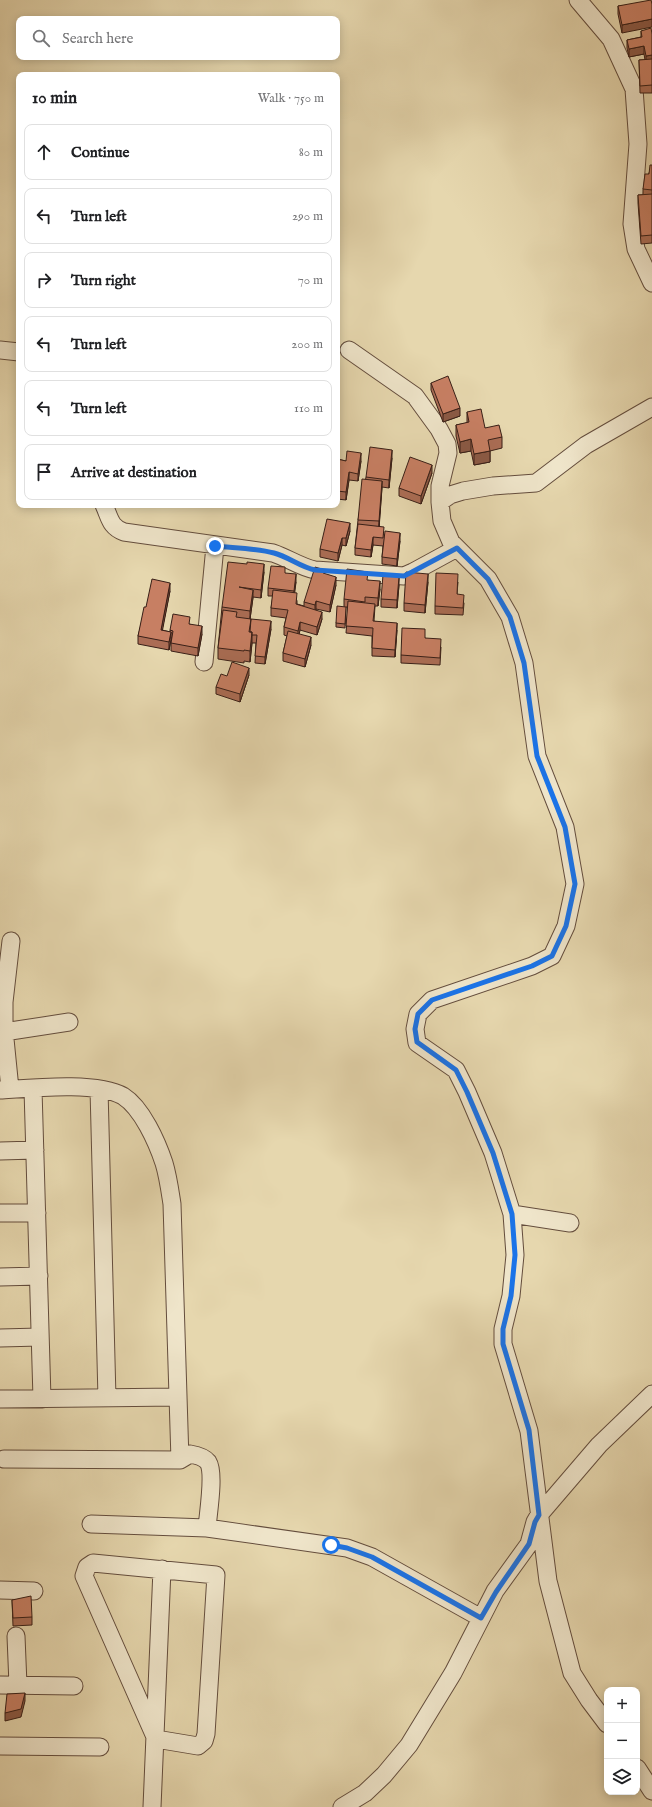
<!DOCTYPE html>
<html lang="en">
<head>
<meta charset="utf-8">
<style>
	body { margin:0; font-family:"IM FELL English",serif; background:#f6f6f6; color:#202124 }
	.controls { position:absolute; right:12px; bottom:12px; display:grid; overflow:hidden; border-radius:8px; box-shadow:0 2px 10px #0003 }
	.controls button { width:36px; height:36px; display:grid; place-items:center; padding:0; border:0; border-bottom:1px solid #e0e0e0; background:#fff; color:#202124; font:20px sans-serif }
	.stop { position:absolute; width:12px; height:12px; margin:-9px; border:3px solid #1a73e8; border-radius:50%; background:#fff }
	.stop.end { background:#1a73e8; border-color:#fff; box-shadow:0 1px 4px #0008 }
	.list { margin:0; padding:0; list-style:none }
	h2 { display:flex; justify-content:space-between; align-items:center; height:52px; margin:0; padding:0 16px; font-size:17px }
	h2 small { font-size:13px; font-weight:400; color:#757577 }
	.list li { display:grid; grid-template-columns:26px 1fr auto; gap:12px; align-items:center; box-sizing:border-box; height:56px; margin:0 8px 8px; padding:0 8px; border:1px solid #e0e0e0; border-radius:8px }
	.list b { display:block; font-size:15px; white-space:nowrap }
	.list em { font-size:13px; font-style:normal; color:#757577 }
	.icon { flex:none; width:22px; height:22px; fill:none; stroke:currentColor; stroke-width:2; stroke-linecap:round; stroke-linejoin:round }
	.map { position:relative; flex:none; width:652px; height:1807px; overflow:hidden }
	.search { position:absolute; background:#fff; box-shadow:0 2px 10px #0003; left:16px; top:16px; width:324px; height:44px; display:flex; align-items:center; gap:10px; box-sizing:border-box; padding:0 14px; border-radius:8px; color:#757577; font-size:15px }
	.panel { position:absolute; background:#fff; box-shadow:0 2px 10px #0003; left:16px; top:72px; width:324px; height:436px; border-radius:8px }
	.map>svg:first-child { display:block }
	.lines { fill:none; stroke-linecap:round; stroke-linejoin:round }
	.minor-casing { stroke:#644d3d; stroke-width:19 }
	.minor { stroke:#efe5ca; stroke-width:17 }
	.wall { fill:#ab6d55; stroke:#381f17 }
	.shaded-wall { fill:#8b5945; stroke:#381f17 }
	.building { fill:#c77f63; stroke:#381f17 }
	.route { stroke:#1a73e8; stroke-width:5 }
</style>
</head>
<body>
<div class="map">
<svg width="652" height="1807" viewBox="0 0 652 1807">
	<rect width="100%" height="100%" fill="#e6d7ae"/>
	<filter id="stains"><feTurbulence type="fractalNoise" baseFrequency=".005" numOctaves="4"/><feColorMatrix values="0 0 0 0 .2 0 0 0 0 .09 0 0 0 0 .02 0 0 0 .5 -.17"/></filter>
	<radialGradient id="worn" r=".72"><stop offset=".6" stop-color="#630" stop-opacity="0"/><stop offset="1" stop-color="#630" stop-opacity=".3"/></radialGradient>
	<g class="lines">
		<!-- minor casing -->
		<g class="minor-casing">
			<path id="minor" d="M 578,0 L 611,39 L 634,89 L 638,144 L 632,224 L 636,249 L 652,283
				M 0,350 L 19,352
				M 349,350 L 415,396 L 439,429 L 447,444 L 448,453 L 440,486 L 440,502
				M 104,505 C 110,518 110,527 124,532 L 273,553 C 288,558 300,567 315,570 L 404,576 L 413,572 L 457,548
				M 204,662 L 215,546
				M 4,1032 L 69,1022
				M 10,1089 L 4,1029 L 4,1002 L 11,941
				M 33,1089 L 42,1399
				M 99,1089 L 107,1398
				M 0,1090 C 31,1088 97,1081 123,1096 C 142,1108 157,1142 164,1163 C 168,1176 170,1191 172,1204 L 180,1460
				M 0,1151 L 35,1150
				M 0,1213 L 37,1213
				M 512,1214 L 570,1223
				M 0,1277 L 39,1276
				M 0,1338 L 40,1337
				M 0,1399 L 178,1397
				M 4,1459 L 180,1460 L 190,1454 C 196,1455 204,1457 208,1462 C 215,1473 208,1514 207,1528
				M 91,1524 L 207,1528 L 347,1548 L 372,1557 L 481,1618
				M 93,1563 L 216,1575 L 206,1734 L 204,1741 L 198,1746 L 156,1739 L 84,1576 L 87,1567 Z
				M 0,1590 L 34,1591
				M 16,1636 L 18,1685
				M 0,1685 L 74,1686
				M 607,1724 L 589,1700 L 572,1673 L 548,1581 L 529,1431 L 503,1344 L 503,1329 L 511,1296 L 515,1255 L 512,1214 L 493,1153 L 467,1092 L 456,1070 L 417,1043 L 415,1029 L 418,1014 L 432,1000 L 532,966 L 552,956 L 566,926 L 575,884 L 565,827 L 537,756 L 524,663 L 510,617 L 488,579 L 451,542 L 442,521 L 440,502 L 450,495 L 463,491 L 493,486 L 536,483 L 586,445 L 652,407
				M 0,1746 L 100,1747
				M 637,1768 L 652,1791
				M 152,1807 L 162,1569
				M 342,1807 L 365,1793 L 384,1775 L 409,1745 L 453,1673 L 495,1591 L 529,1544 L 535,1522 L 539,1515 L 599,1445 L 652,1394"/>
		</g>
		<!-- minor -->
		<use href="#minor" class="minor"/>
	</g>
	<!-- wall -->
	<path class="wall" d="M 652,4 L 622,33 L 618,14 L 618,6 Z
		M 641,31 L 652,34 L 652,93 L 640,93 L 639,60 L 645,60 L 644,54 L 629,57 L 627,48 L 627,40 L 641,37 Z
		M 652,165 L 652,243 L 641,244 L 638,203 L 638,195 L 643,195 L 643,189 Z
		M 431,383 L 460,416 L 443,422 L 431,390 Z
		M 467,412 L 485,428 L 502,437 L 502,448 L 490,451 L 490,462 L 474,465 L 471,451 L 460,453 L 456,436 L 456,425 L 467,423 Z
		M 392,458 L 389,488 L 382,487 L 379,526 L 384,535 L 400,541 L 397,566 L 382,564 L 382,557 L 383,546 L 373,545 L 371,557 L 355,555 L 355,548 L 358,520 L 366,477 Z
		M 337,459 L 346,461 L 361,461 L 358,481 L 349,480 L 346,500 L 337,499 Z
		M 432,473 L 421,504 L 399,496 L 399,488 Z
		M 350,531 L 346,546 L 342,545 L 338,561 L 320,557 L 320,549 Z
		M 264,572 L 261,598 L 253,597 L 250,619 L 271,629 L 265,664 L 255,663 L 256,643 L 252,643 L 250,662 L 244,661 L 244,663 L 218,659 L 218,648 L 222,607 Z
		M 285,573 L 296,582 L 294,593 L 297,601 L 297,604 L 304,606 L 304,602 L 325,574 L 336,585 L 330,612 L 316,609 L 316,610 L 322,619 L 317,635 L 300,630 L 299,634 L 311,645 L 305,667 L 283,661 L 283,653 L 287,636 L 284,635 L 284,627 L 286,618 L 271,616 L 271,608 L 273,596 L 268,596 L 268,588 Z
		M 368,580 L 380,589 L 378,606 L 375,606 L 374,621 L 397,630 L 395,657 L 372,656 L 372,636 L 346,633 L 348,607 L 346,607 L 345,628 L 336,627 L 336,623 L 344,607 L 344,599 Z
		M 428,582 L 425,613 L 404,611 L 404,603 Z
		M 458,582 L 457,594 L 464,603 L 463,615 L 435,614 L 435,606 Z
		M 399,585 L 397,608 L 381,607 L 381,599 Z
		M 170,591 L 162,630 L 170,632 L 170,630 L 190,624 L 202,634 L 198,656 L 171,651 L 171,643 L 172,638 L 171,638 L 169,650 L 138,644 L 138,636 L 146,607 Z
		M 425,638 L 441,647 L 440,665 L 401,663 L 401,655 Z
		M 249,675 L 240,702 L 216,694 L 216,687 Z
		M 12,1600 L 32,1617 L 32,1625 L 13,1626 Z"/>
	<!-- shaded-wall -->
	<path class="shaded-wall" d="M 652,19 L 652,27 L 622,33 L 622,25 Z
		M 644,46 L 644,54 L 629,57 L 629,49 Z
		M 652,55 L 652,62 L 646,64 L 646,56 Z
		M 460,408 L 460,416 L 443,422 L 443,414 Z
		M 471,439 L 471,451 L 460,453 L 460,442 Z
		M 392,450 L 392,458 L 389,488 L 389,480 Z
		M 490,451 L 490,462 L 474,465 L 474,454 Z
		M 361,453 L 361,461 L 358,481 L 358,474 Z
		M 432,465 L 432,473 L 421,504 L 421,496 Z
		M 349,472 L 349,480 L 346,500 L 346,492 Z
		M 382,481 L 382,488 L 379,529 L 379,521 Z
		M 350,523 L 350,531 L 346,546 L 346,538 Z
		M 400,533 L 400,541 L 397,566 L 397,559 Z
		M 373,537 L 373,545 L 371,557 L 371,550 Z
		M 342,538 L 342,545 L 338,561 L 338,553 Z
		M 264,564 L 264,572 L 261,598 L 261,590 Z
		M 296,574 L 296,582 L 294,599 L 294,591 Z
		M 428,574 L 428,582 L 425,613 L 425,605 Z
		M 336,577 L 336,585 L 330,612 L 330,605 Z
		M 399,577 L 399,585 L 397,608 L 397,600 Z
		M 380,581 L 380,589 L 378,606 L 378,598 Z
		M 170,583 L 170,591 L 161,638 L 161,630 Z
		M 253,590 L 253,598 L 250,619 L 250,611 Z
		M 316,601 L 316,609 L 315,613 L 315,605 Z
		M 322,612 L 322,619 L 317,635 L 317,627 Z
		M 271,621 L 271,629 L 265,664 L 265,657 Z
		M 300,622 L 300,630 L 298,639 L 298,631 Z
		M 397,623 L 397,630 L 395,657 L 395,650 Z
		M 202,626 L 202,634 L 198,656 L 198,648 Z
		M 171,632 L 171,640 L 169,650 L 169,642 Z
		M 252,632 L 252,643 L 250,662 L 250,651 Z
		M 311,637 L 311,645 L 305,667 L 305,659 Z
		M 249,668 L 249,675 L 240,702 L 240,694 Z
		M 25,1693 L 25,1701 L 21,1717 L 5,1721 L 5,1713 Z"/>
	<!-- building -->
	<path class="building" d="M 651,0 L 652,4 L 652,19 L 622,25 L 618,6 Z
		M 651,28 L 652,34 L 652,55 L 646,56 L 644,46 L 629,49 L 627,40 L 642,37 L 641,31 Z
		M 652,59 L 652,85 L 640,86 L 639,60 Z
		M 650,165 L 652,165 L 652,190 L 643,189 L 645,174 L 649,174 Z
		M 652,194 L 652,235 L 641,236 L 638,195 Z
		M 448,376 L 460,408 L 443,414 L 431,383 Z
		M 481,409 L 485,428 L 499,425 L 502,437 L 488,440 L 490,451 L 474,454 L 471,439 L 460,442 L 456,425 L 469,422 L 467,412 Z
		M 370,447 L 392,450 L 389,480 L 366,477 Z
		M 347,451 L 361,453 L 358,474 L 349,472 L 346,492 L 337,491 L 337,459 L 346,461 Z
		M 410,457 L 432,465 L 421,496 L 399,488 Z
		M 362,479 L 382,481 L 379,521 L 358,520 Z
		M 327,519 L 350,523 L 346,538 L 342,538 L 338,553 L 320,549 Z
		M 358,524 L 384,527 L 383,538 L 373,537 L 371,550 L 355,548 Z
		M 385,531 L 400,533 L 397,559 L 382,557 Z
		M 228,562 L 247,564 L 247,562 L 264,564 L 261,590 L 239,587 L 253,590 L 250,611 L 222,607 Z
		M 271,566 L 285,567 L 285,573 L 296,574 L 294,591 L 268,588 Z
		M 315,567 L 325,570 L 323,573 L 336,577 L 330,605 L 316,601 L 315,605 L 304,602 Z
		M 347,569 L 368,572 L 367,580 L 380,581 L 378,598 L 365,597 L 365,602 L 344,599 Z
		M 406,572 L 428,574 L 425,605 L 404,603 Z
		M 436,573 L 458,574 L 457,594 L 464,595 L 463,608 L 435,606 Z
		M 383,575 L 399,577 L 397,600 L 381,599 Z
		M 152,579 L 170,583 L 161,630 L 171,632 L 169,642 L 138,636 L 144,607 L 146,607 Z
		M 273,590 L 297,593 L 296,604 L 322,612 L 317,627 L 300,622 L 298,631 L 284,627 L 288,610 L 271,608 Z
		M 348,601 L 375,604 L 373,621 L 397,623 L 395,650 L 372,648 L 373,628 L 346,626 Z
		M 337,606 L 346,607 L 345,624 L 336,623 Z
		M 223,610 L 237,612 L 236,617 L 251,619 L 249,632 L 252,632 L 250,651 L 244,650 L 244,651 L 218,648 Z
		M 173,614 L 190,617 L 189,624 L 202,626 L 198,648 L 171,643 L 173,631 L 170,630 Z
		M 251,619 L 271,621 L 265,657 L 255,656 L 257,635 L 252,635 L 252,632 L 250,632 Z
		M 402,628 L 425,629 L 425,638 L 441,639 L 440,658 L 401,655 Z
		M 288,631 L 311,637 L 305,659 L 283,653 Z
		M 232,662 L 249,668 L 240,694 L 216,687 L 221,674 L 227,676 Z
		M 31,1596 L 32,1617 L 13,1618 L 12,1600 Z
		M 25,1693 L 21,1709 L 5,1713 L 7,1694 Z"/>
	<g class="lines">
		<!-- route -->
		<path class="route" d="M 215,546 C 234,548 256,548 274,553 C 289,557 300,567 315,570 L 404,576 L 412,572 L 457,548 L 488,579 L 510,617 L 524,663 L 537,756 L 565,827 L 575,884 L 566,926 L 552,956 L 532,966 L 432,1000 L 418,1014 L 415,1029 L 417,1042 L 456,1070 L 467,1092 L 493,1153 L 512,1214 L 515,1255 L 511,1296 L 503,1329 L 503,1344 L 529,1430 L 539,1515 L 535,1522 L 529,1544 L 496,1592 L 481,1618 L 372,1557 L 347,1548 L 331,1545"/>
	</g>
	<rect width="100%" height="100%" filter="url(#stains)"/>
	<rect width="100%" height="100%" fill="url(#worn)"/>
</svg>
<div class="controls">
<button>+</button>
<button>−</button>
<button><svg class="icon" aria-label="layers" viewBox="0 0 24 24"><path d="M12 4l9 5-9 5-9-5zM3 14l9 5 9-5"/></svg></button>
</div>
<div class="stop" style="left:331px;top:1545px"></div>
<div class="stop end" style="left:215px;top:546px"></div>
<div class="search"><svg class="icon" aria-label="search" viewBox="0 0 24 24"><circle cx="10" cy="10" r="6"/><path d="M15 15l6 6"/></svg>Search here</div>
<section class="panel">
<h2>10 min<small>Walk · 750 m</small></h2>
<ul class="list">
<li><svg class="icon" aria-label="ahead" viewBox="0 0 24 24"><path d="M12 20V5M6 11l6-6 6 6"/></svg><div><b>Continue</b></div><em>80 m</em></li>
<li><svg class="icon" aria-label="left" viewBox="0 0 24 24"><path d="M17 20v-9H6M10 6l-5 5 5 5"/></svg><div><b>Turn left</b></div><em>290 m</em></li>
<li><svg class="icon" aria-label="right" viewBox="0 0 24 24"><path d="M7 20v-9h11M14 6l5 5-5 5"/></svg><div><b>Turn right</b></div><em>70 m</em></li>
<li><svg class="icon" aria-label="left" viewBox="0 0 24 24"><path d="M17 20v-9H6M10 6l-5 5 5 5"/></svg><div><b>Turn left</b></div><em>200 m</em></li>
<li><svg class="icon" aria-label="left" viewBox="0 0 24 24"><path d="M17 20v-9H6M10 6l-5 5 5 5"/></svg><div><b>Turn left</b></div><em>110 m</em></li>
<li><svg class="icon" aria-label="arrive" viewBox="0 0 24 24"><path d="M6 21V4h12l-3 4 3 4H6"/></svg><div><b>Arrive at destination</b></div></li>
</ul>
</section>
</div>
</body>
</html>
